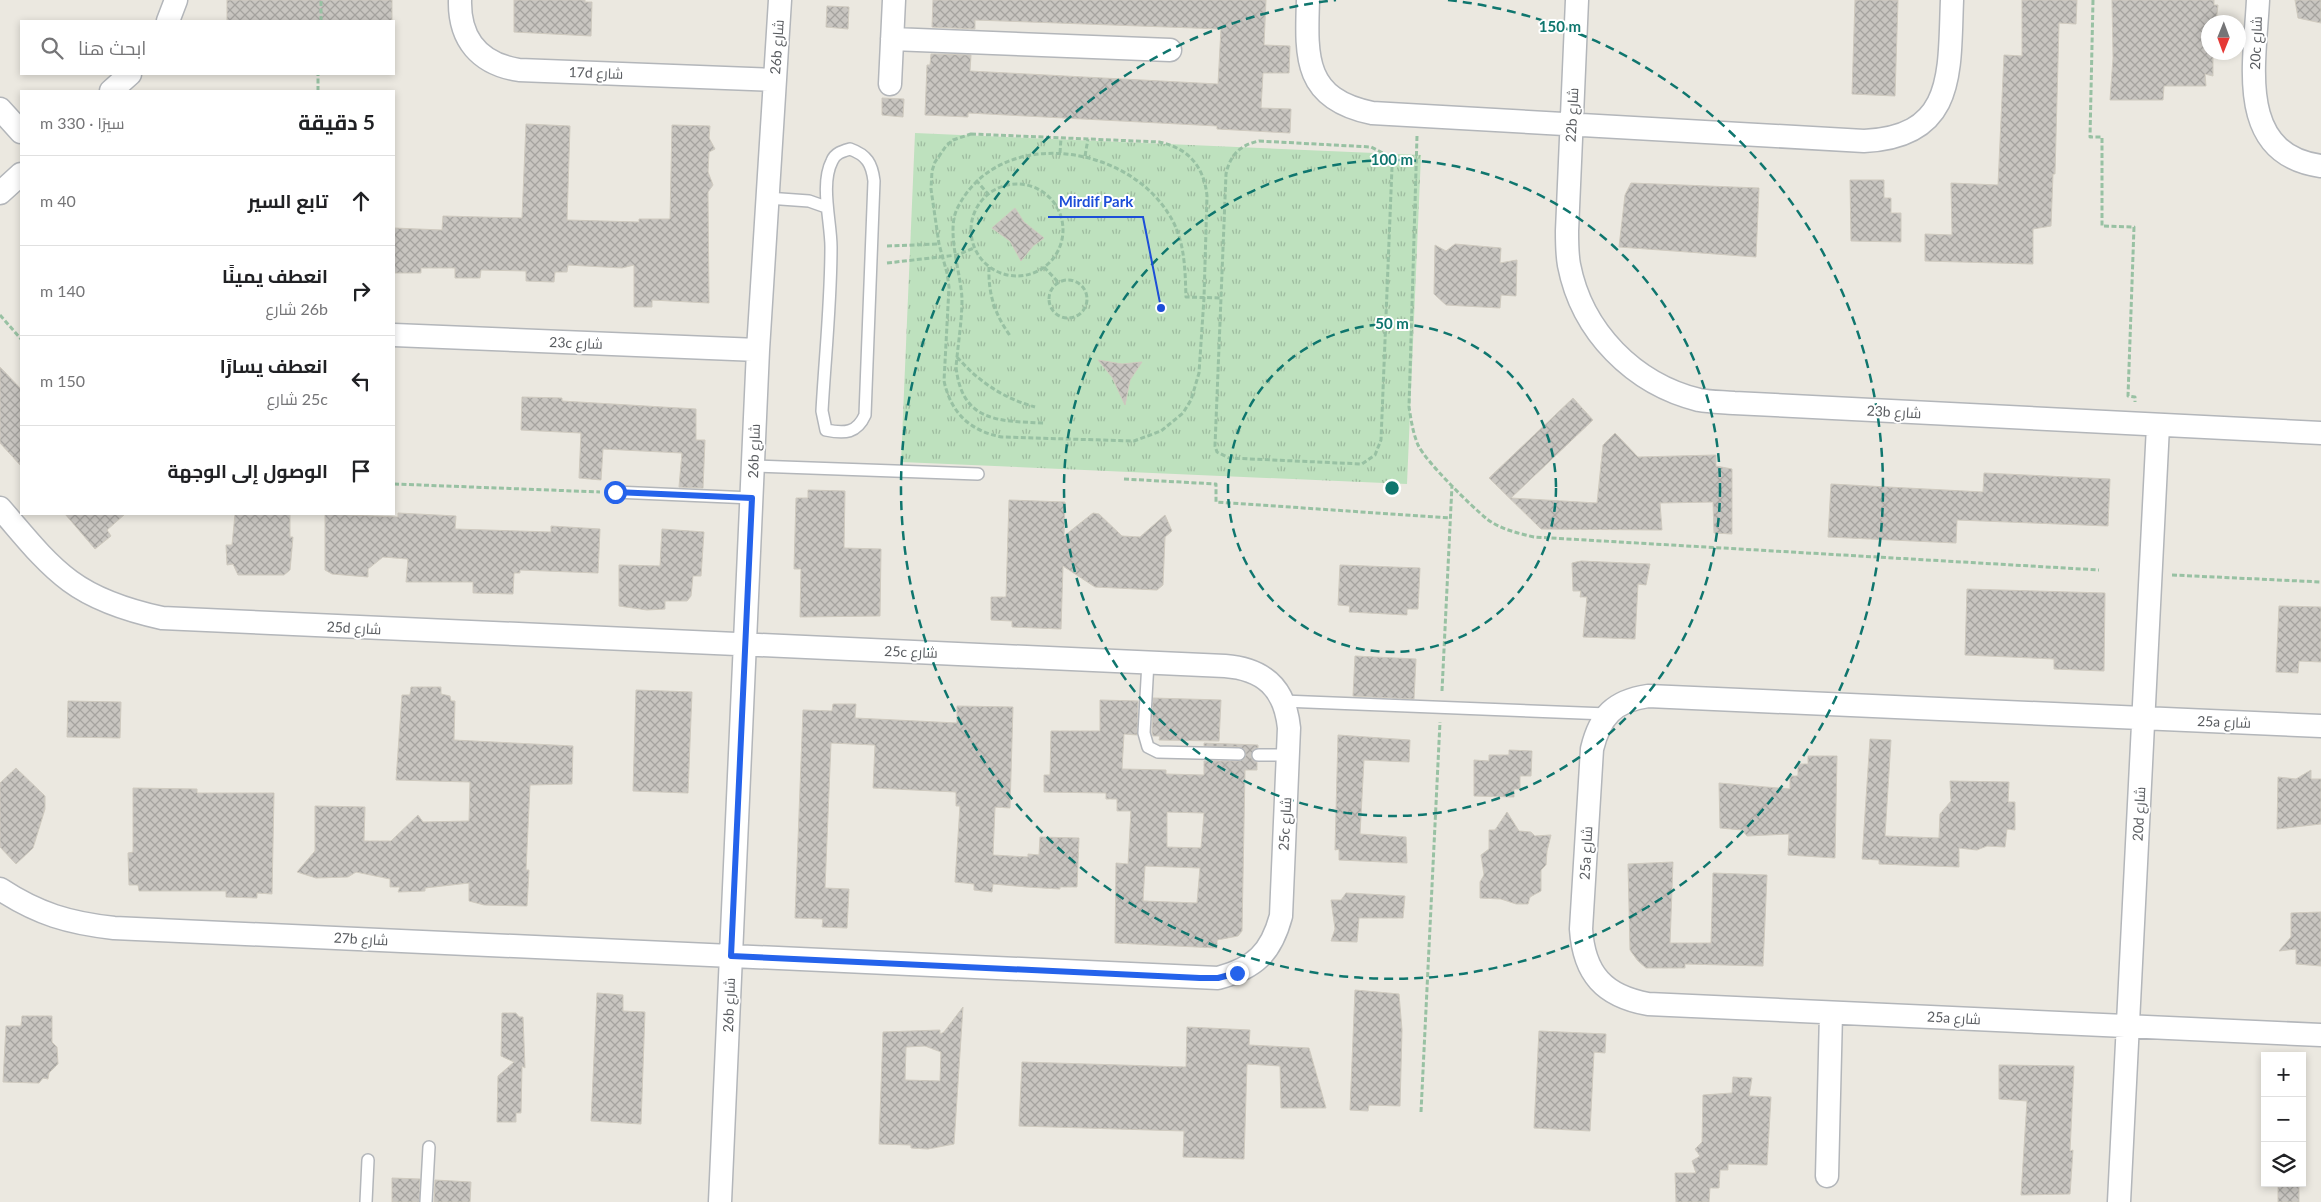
<!DOCTYPE html>
<html lang="ar">
<head>
<meta charset="utf-8">
<style>
	body { margin:0; font-family:Lato,Cairo,sans-serif; background:#f6f6f6; color:#202124; direction:rtl }
	.controls { position:absolute; right:15px; bottom:15px; display:grid; overflow:hidden; border-radius:0px; box-shadow:0 2px 8px #0003 }
	.controls button { width:45px; height:45px; display:grid; place-items:center; padding:0; border:0; border-bottom:1px solid #e0e0e0; background:#fff; color:#202124; font:25px sans-serif }
	.compass { position:absolute; left:2201px; top:15px; width:45px; height:45px; border-radius:50%; background:#fff; box-shadow:0 2px 8px #0003; rotate:181deg }
	.stop { position:absolute; width:15px; height:15px; margin:-11px; border:4px solid #2563eb; border-radius:50%; background:#fff }
	.stop.end { background:#2563eb; border-color:#fff; box-shadow:0 1px 5px #0008 }
	.list { margin:0; padding:0; list-style:none }
	h2 { display:flex; justify-content:space-between; align-items:center; height:65px; margin:0; padding:0 20px; font-size:21px }
	h2 small { font-size:16px; font-weight:400; color:#757577 }
	.list li { display:grid; grid-template-columns:32px 1fr auto; gap:15px; align-items:center; box-sizing:border-box; height:90px; padding:0 20px; border-top:1px solid #e0e0e0 }
	.list b { display:block; font-size:19px; white-space:nowrap }
	.list p { margin:0; font-size:16px; white-space:nowrap; color:#757577 }
	.list em { font-size:16px; font-style:normal; color:#757577 }
	.icon { flex:none; width:28px; height:28px; fill:none; stroke:currentColor; stroke-width:2; stroke-linecap:round; stroke-linejoin:round }
	.map { position:relative; flex:none; width:2321px; height:1202px; overflow:hidden; direction:ltr }
	.search { position:absolute; background:#fff; box-shadow:0 2px 8px #0003; left:20px; top:20px; width:375px; height:55px; display:flex; align-items:center; gap:12px; box-sizing:border-box; padding:0 18px; border-radius:0px; color:#757577; font-size:19px }
	.panel { position:absolute; background:#fff; box-shadow:0 2px 8px #0003; left:20px; top:90px; width:375px; height:425px; border-radius:0px; direction:rtl }
	.map>svg:first-child { display:block }
	.park { fill:url(#park-tufts) }
	.building { fill:url(#building-cross-hatch); stroke:#cfcabf; fill-rule:evenodd }
	.lines { fill:none; stroke-linecap:round; stroke-linejoin:round }
	.lane-casing { stroke:#b3b6ba; stroke-width:14 }
	.street-casing { stroke:#b3b6ba; stroke-width:25 }
	.path { stroke:#98c1a3; stroke-width:3; stroke-dasharray:5 2.5; stroke-linecap:butt }
	.lane { stroke:#fff; stroke-width:11 }
	.street { stroke:#fff; stroke-width:22 }
	.route { stroke:#2563eb; stroke-width:6 }
	.ring { fill:none; stroke:#0f766e; stroke-width:2.5; stroke-dasharray:9 6 }
	.labels { text-anchor:middle; stroke-width:4; stroke-linejoin:round; paint-order:stroke }
	.street-label { font-size:14px; fill:#595c60; stroke:#fff }
	.centre { fill:#0f766e; stroke:#fff; stroke-width:2.5 }
	.ring-label { font-size:15px; text-anchor:middle; font-weight:bold; fill:#0f766e; stroke:#fff; stroke-width:4; stroke-linejoin:round; paint-order:stroke }
	.leader { fill:none; stroke:#1d4ed8; stroke-width:2 }
	.callout-dot { fill:#1d4ed8; stroke:#fff; stroke-width:2 }
	.callout-label { font-size:15px; text-anchor:middle; font-weight:bold; fill:#1d4ed8; stroke:#fff; stroke-width:4; stroke-linejoin:round; paint-order:stroke }
</style>
</head>
<body>
<div class="map">
<svg width="2321" height="1202" viewBox="0 0 2321 1202">
	<defs>
		<pattern id="park-tufts" width="24" height="20" patternUnits="userSpaceOnUse" patternTransform="scale(1.25)"><rect width="24" height="20" fill="#bee1be"/><path d="M3 7l-1-3M5 7V3M7 7l1-3M15 17l-1-3M17 17v-4M19 17l1-3" fill="none" stroke="#9dba9e"/></pattern>
		<pattern id="building-cross-hatch" width="8" height="8" patternUnits="userSpaceOnUse" patternTransform="scale(1.25)"><rect width="8" height="8" fill="#c8c5c0"/><path d="M0 0l8 8M0 8l8-8" fill="none" stroke="#a5a39f"/></pattern>
	</defs>
	<rect width="100%" height="100%" fill="#ebe8e0"/>
	<!-- park -->
	<path class="park" d="M 915,133 L 1421,155 L 1407,484 L 901,462 Z"/>
	<!-- building -->
	<path class="building" d="M 227,0 L 392,0 L 392,21 L 227,21 Z
		M 514,0 L 585,0 L 585,2 L 592,2 L 591,36 L 514,32 Z
		M 933,0 L 1266,0 L 1264,45 L 1290,46 L 1289,73 L 1263,73 L 1261,108 L 1291,109 L 1290,133 L 1217,129 L 1217,126 L 968,113 L 968,117 L 925,115 L 927,65 L 930,65 L 931,54 L 971,55 L 970,71 L 1218,84 L 1221,29 L 975,20 L 975,29 L 932,27 Z
		M 1855,0 L 1898,0 L 1895,96 L 1852,94 Z
		M 2022,0 L 2077,0 L 2076,24 L 2059,23 L 2055,174 L 2053,174 L 2051,226 L 2033,229 L 2033,264 L 1925,261 L 1925,234 L 1952,235 L 1951,183 L 1998,185 L 2004,55 L 2022,56 Z
		M 2112,0 L 2214,0 L 2214,5 L 2218,5 L 2216,22 L 2208,22 L 2208,52 L 2213,52 L 2213,76 L 2205,74 L 2206,86 L 2164,86 L 2163,100 L 2110,100 L 2113,58 Z
		M 2295,0 L 2321,0 L 2321,23 L 2298,18 Z
		M 827,6 L 849,7 L 848,29 L 826,27 Z
		M 882,98 L 904,99 L 903,117 L 882,115 Z
		M 526,124 L 570,126 L 567,220 L 639,222 L 639,219 L 670,219 L 672,125 L 710,126 L 709,138 L 715,149 L 709,152 L 708,172 L 713,185 L 708,192 L 709,303 L 652,300 L 652,307 L 634,307 L 634,265 L 622,268 L 568,265 L 567,272 L 555,272 L 554,282 L 526,281 L 526,271 L 481,270 L 480,278 L 455,278 L 455,268 L 421,268 L 421,273 L 394,273 L 394,228 L 442,230 L 443,216 L 522,218 Z
		M 1850,180 L 1884,180 L 1884,198 L 1891,198 L 1891,213 L 1901,213 L 1901,242 L 1851,241 Z
		M 1631,183 L 1759,188 L 1756,257 L 1619,247 L 1625,195 Z
		M 1015,208 L 1024,222 L 1044,238 L 1033,246 L 1021,261 L 1010,241 L 992,228 Z
		M 1455,244 L 1501,248 L 1500,263 L 1517,260 L 1516,296 L 1501,295 L 1500,308 L 1446,305 L 1434,294 L 1435,245 L 1446,251 Z
		M 1098,360 L 1122,364 L 1142,362 L 1130,380 L 1125,405 L 1112,377 Z
		M 0,367 L 21,389 L 21,466 L 0,443 Z
		M 522,397 L 562,398 L 562,401 L 696,409 L 696,440 L 705,440 L 703,488 L 679,487 L 682,453 L 603,449 L 601,480 L 579,478 L 581,433 L 521,430 Z
		M 1573,398 L 1593,420 L 1511,498 L 1597,503 L 1603,445 L 1615,433 L 1638,457 L 1716,455 L 1716,466 L 1732,469 L 1732,534 L 1714,533 L 1713,502 L 1660,503 L 1662,530 L 1541,529 L 1489,478 Z
		M 1984,473 L 2110,479 L 2108,526 L 1957,520 L 1956,543 L 1828,537 L 1831,484 L 1983,492 Z
		M 808,490 L 845,491 L 844,548 L 881,549 L 880,616 L 800,617 L 801,569 L 794,569 L 796,498 L 808,498 Z
		M 1009,500 L 1065,502 L 1064,536 L 1093,513 L 1099,514 L 1122,536 L 1140,537 L 1165,515 L 1172,531 L 1165,537 L 1163,585 L 1157,590 L 1095,587 L 1063,566 L 1061,629 L 1012,627 L 1012,621 L 991,620 L 991,597 L 1006,597 Z
		M 398,513 L 456,516 L 455,529 L 551,532 L 551,526 L 600,529 L 598,573 L 520,570 L 520,573 L 514,573 L 513,594 L 473,593 L 473,582 L 406,582 L 408,559 L 383,557 L 368,569 L 368,577 L 332,574 L 325,570 L 325,514 L 398,517 Z
		M 65,514 L 125,514 L 107,530 L 111,536 L 95,549 Z
		M 235,514 L 290,514 L 290,537 L 293,537 L 290,570 L 284,575 L 238,575 L 233,564 L 227,565 L 226,545 L 232,545 Z
		M 662,529 L 704,532 L 701,576 L 693,576 L 691,596 L 687,601 L 665,601 L 665,609 L 647,610 L 619,606 L 619,565 L 660,566 Z
		M 1581,561 L 1650,564 L 1646,585 L 1638,584 L 1635,639 L 1583,637 L 1587,597 L 1580,597 L 1581,591 L 1573,591 L 1572,563 Z
		M 1340,565 L 1420,568 L 1418,609 L 1407,609 L 1407,615 L 1349,612 L 1350,606 L 1338,605 Z
		M 1967,589 L 2105,593 L 2104,671 L 2054,669 L 2054,659 L 1965,655 Z
		M 2279,606 L 2321,607 L 2321,662 L 2299,661 L 2298,673 L 2276,672 Z
		M 1355,656 L 1416,659 L 1414,699 L 1353,696 Z
		M 411,687 L 441,687 L 441,694 L 450,696 L 451,701 L 455,701 L 454,740 L 573,746 L 572,784 L 530,785 L 526,870 L 529,870 L 527,906 L 484,905 L 469,901 L 469,883 L 425,888 L 425,891 L 398,892 L 400,887 L 390,887 L 390,879 L 356,872 L 348,877 L 316,878 L 297,872 L 315,851 L 315,806 L 365,807 L 364,841 L 391,841 L 418,815 L 423,822 L 469,821 L 470,782 L 396,780 L 402,695 L 410,695 Z
		M 636,690 L 692,692 L 688,793 L 633,791 Z
		M 1153,698 L 1221,700 L 1219,741 L 1159,740 L 1160,736 L 1153,736 L 1152,732 Z
		M 1100,700 L 1138,701 L 1137,735 L 1124,734 L 1122,769 L 1166,770 L 1166,774 L 1204,775 L 1204,761 L 1239,761 L 1245,758 L 1246,754 L 1245,750 L 1240,747 L 1204,746 L 1204,743 L 1258,745 L 1258,748 L 1254,749 L 1251,755 L 1252,759 L 1257,762 L 1257,770 L 1245,770 L 1242,931 L 1238,936 L 1217,940 L 1217,948 L 1115,943 L 1116,863 L 1128,864 L 1131,811 L 1117,811 L 1117,799 L 1106,799 L 1106,793 L 1044,792 L 1044,775 L 1050,775 L 1051,731 L 1100,731 ZM 1167,812 L 1204,813 L 1201,848 L 1167,847 ZM 1145,866 L 1200,868 L 1197,903 L 1143,901 Z
		M 68,701 L 121,702 L 120,738 L 67,737 Z
		M 833,704 L 856,704 L 855,718 L 957,723 L 957,706 L 1013,707 L 1010,808 L 995,807 L 993,855 L 1028,857 L 1028,854 L 1039,855 L 1040,837 L 1079,838 L 1077,887 L 1060,887 L 1060,889 L 1027,887 L 993,884 L 992,892 L 974,890 L 974,884 L 955,882 L 960,806 L 956,806 L 956,792 L 873,788 L 875,745 L 831,743 L 825,888 L 849,889 L 847,928 L 822,927 L 823,919 L 795,918 L 803,710 L 832,711 Z
		M 1338,735 L 1410,740 L 1409,762 L 1364,760 L 1360,834 L 1406,837 L 1407,863 L 1339,860 L 1339,849 L 1335,850 Z
		M 1870,739 L 1891,740 L 1885,836 L 1939,838 L 1940,814 L 1951,801 L 1950,781 L 2009,782 L 2008,802 L 2015,802 L 2015,830 L 2007,829 L 2005,847 L 1987,846 L 1977,850 L 1959,848 L 1959,867 L 1879,864 L 1879,860 L 1862,859 Z
		M 1509,750 L 1532,751 L 1531,776 L 1520,776 L 1520,789 L 1514,789 L 1514,797 L 1474,796 L 1474,760 L 1489,761 L 1489,755 L 1509,755 Z
		M 1808,756 L 1837,756 L 1835,858 L 1788,855 L 1789,834 L 1747,836 L 1742,830 L 1720,828 L 1719,783 L 1790,789 L 1790,776 L 1798,776 L 1798,764 L 1808,764 Z
		M 16,768 L 45,796 L 45,809 L 33,848 L 16,864 L 0,847 L 0,783 Z
		M 2311,770 L 2311,779 L 2321,779 L 2321,824 L 2277,829 L 2278,777 L 2296,779 Z
		M 133,788 L 197,789 L 197,793 L 274,793 L 272,894 L 257,893 L 257,898 L 226,897 L 226,891 L 139,891 L 138,885 L 129,885 L 128,853 L 133,852 Z
		M 1507,812 L 1519,831 L 1531,832 L 1535,836 L 1551,835 L 1547,851 L 1546,865 L 1541,870 L 1541,891 L 1530,897 L 1528,904 L 1516,904 L 1501,899 L 1480,898 L 1480,882 L 1484,875 L 1481,855 L 1489,849 L 1489,830 L 1495,830 Z
		M 1673,862 L 1670,943 L 1711,943 L 1713,873 L 1767,875 L 1763,966 L 1685,964 L 1685,968 L 1646,968 L 1638,961 L 1630,950 L 1628,864 Z
		M 1346,893 L 1405,896 L 1403,918 L 1359,918 L 1357,942 L 1331,941 L 1335,929 L 1331,900 L 1341,900 Z
		M 2321,912 L 2321,966 L 2296,964 L 2296,949 L 2279,951 L 2291,937 L 2291,913 Z
		M 1355,990 L 1399,994 L 1402,1030 L 1400,1106 L 1369,1105 L 1368,1111 L 1350,1110 Z
		M 597,993 L 623,995 L 623,1011 L 645,1012 L 641,1124 L 591,1121 Z
		M 963,1007 L 954,1144 L 928,1149 L 911,1148 L 911,1145 L 879,1144 L 883,1032 L 940,1030 L 940,1034 L 944,1032 ZM 925,1046 L 941,1052 L 940,1081 L 905,1080 L 906,1047 Z
		M 502,1013 L 516,1013 L 519,1017 L 523,1017 L 525,1068 L 522,1066 L 521,1113 L 516,1113 L 516,1122 L 497,1122 L 498,1076 L 514,1062 L 501,1056 Z
		M 22,1016 L 52,1016 L 52,1042 L 57,1047 L 58,1064 L 49,1073 L 48,1079 L 43,1078 L 39,1083 L 3,1082 L 6,1026 L 21,1026 Z
		M 1187,1027 L 1250,1030 L 1249,1045 L 1309,1048 L 1326,1108 L 1281,1108 L 1280,1066 L 1247,1064 L 1244,1159 L 1183,1157 L 1184,1131 L 1019,1126 L 1022,1062 L 1186,1067 Z
		M 1539,1031 L 1606,1034 L 1605,1053 L 1594,1052 L 1590,1131 L 1534,1128 Z
		M 1999,1065 L 2074,1066 L 2070,1151 L 2073,1150 L 2070,1194 L 2021,1195 L 2027,1101 L 1999,1099 Z
		M 1733,1077 L 1752,1078 L 1749,1096 L 1771,1097 L 1767,1165 L 1728,1164 L 1728,1170 L 1720,1170 L 1719,1188 L 1710,1188 L 1709,1202 L 1676,1202 L 1675,1173 L 1696,1173 L 1692,1161 L 1700,1156 L 1695,1149 L 1702,1142 L 1703,1095 L 1732,1093 Z
		M 392,1178 L 420,1179 L 419,1202 L 392,1202 Z
		M 435,1180 L 471,1182 L 470,1202 L 434,1202 Z
		M 2278,1183 L 2299,1183 L 2299,1202 L 2278,1202 Z"/>
	<g class="lines">
		<!-- lane casing -->
		<g class="lane-casing">
			<path id="lane" d="M 850,149 C 867,155 872,164 874,181 L 865,415 C 857,433 845,434 826,430 L 822,411 C 825,357 831,302 831,247 C 831,222 820,184 832,161 C 835,153 843,151 850,149 Z
				M 767,198 L 809,201 L 826,207
				M 753,466 L 978,474
				M 615,492 L 752,498
				M 1148,662 L 1144,733 L 1148,747 L 1158,752 L 1239,754
				M 1283,701 L 1607,714
				M 1258,755 L 1288,755
				M 366,1202 L 368,1160
				M 426,1202 L 429,1147"/>
		</g>
		<!-- street casing -->
		<g class="street-casing">
			<path id="street" d="M 460,0 C 459,40 480,64 519,70 L 775,80
				M 1308,0 C 1306,58 1304,99 1372,113 L 1864,141 C 1956,137 1949,72 1952,0
				M 1577,0 L 1567,231 C 1567,242 1567,254 1569,265 C 1582,332 1634,384 1699,400 C 1710,402 1722,402 1734,403 L 2321,433
				M 2258,0 C 2255,63 2235,154 2321,166
				M 168,21 L 176,0
				M 892,39 L 1170,50
				M 890,84 L 894,0
				M 111,91 L 130,74
				M 0,109 L 21,132
				M 0,193 L 21,174
				M 394,335 L 758,350
				M 0,508 C 22,533 43,561 70,581 C 97,601 130,611 162,618 L 1225,666 C 1264,669 1285,688 1289,728 L 1281,916 C 1271,953 1255,968 1218,978 L 114,928 C 69,923 38,914 0,889
				M 2321,726 L 1648,696 C 1614,701 1600,716 1592,749 L 1581,929 C 1584,974 1604,996 1648,1004 L 2321,1035
				M 1827,1176 L 1831,1013
				M 720,1202 L 758,350 L 780,0
				M 2119,1202 L 2158,426"/>
		</g>
		<!-- path -->
		<path class="path" d="M 2093,0 L 2090,137 L 2102,137 L 2102,226 L 2134,227 L 2128,396 L 2135,397 L 2135,402
			M 321,21 L 321,0
			M 318,91 L 318,74
			M 971,134 L 1159,142 C 1188,148 1204,166 1207,196 L 1204,298 L 1199,373 L 1191,400 L 1183,413 L 1161,431 L 1134,441 L 1002,437 C 970,431 951,413 944,381 L 949,287 L 947,273 L 939,244 L 931,189 L 932,171 L 935,162 L 946,146 L 953,140 Z
			M 1417,136 L 1409,407 C 1411,420 1413,433 1418,445 C 1427,463 1470,505 1487,519 C 1500,529 1517,533 1534,537 L 2099,570
			M 1259,141 L 1371,147 L 1385,154 L 1392,167 L 1381,440 L 1375,455 L 1362,464 L 1229,458 L 1217,452 L 1215,446 L 1226,174 C 1230,155 1240,145 1259,141 Z
			M 1060,153 L 1061,138
			M 1085,156 L 1088,139
			M 976,180 L 988,194
			M971 230a46 46 0 1 1 92 0a46 46 0 1 1-92 0Z
			M 887,246 L 939,244
			M 887,263 L 957,255 L 974,248
			M 989,267 C 988,294 995,315 1011,337
			M 1044,267 L 1058,282
			M1049 299a19 19 0 1 1 38 0a19 19 0 1 1-38 0Z
			M 0,315 L 21,339
			M 957,357 C 979,382 1003,398 1035,407
			M 1043,423 C 998,421 962,422 956,367 C 958,344 962,321 962,299 C 961,273 946,232 957,209 C 997,126 1124,143 1168,213 C 1185,238 1185,268 1186,297 L 1220,298
			M 1124,479 L 1216,484 L 1216,502 L 1450,518
			M 394,484 L 600,492
			M 2172,575 L 2321,582
			M 1442,691 L 1452,485
			M 1421,1112 L 1440,722"/>
		<!-- lane -->
		<use href="#lane" class="lane"/>
		<!-- street -->
		<use href="#street" class="street"/>
	</g>
	<g class="lines">
		<!-- route -->
		<path class="route" d="M 615,492 L 752,498 L 731,956 L 1200,978 L 1218,978 L 1237,973"/>
	</g>
	<!-- distance rings -->
	<g class="ring">
		<circle cx="1392" cy="488" r="164"/>
		<circle cx="1392" cy="488" r="328"/>
		<path d="M1448 0A491 491 0 1 1 1336 0"/>
	</g>
	<g class="labels">
		<!-- street labels -->
		<g class="street-label">
			<text transform="translate(2256 43) rotate(-88)" y="5">20c شارع</text>
			<text transform="translate(777 47) rotate(-86)" y="5">26b شارع</text>
			<text transform="translate(596 73) rotate(2)" y="5">17d شارع</text>
			<text transform="translate(1572 115) rotate(-87)" y="5">22b شارع</text>
			<text transform="translate(576 343) rotate(2)" y="5">23c شارع</text>
			<text transform="translate(1894 412) rotate(3)" y="5">23b شارع</text>
			<text transform="translate(754 451) rotate(-88)" y="5">26b شارع</text>
			<text transform="translate(354 628) rotate(3)" y="5">25d شارع</text>
			<text transform="translate(911 652) rotate(2)" y="5">25c شارع</text>
			<text transform="translate(2224 722) rotate(2)" y="5">25a شارع</text>
			<text transform="translate(2139 814) rotate(-87)" y="5">20d شارع</text>
			<text transform="translate(1285 824) rotate(-87)" y="5">25c شارع</text>
			<text transform="translate(1586 853) rotate(-87)" y="5">25a شارع</text>
			<text transform="translate(361 939) rotate(3)" y="5">27b شارع</text>
			<text transform="translate(729 1005) rotate(-88)" y="5">26b شارع</text>
			<text transform="translate(1954 1018) rotate(3)" y="5">25a شارع</text>
		</g>
	</g>
	<circle cx="1392" cy="488" r="8" class="centre"/>
	<g class="ring-label">
		<text x="1560" y="32">150 m</text>
		<text x="1392" y="165">100 m</text>
		<text x="1392" y="329">50 m</text>
	</g>
	<!-- callouts -->
	<path class="leader" d="M1161 308L1143 217H1048"/>
	<circle class="callout-dot" cx="1161" cy="308" r="5"/>
	<g class="callout-label">
		<text x="1096" y="207">Mirdif Park</text>
	</g>
</svg>
<div class="controls">
<button>+</button>
<button>−</button>
<button><svg class="icon" aria-label="layers" viewBox="0 0 24 24"><path d="M12 4l9 5-9 5-9-5zM3 14l9 5 9-5"/></svg></button>
</div>
<svg class="compass" viewBox="-18 -18 36 36"><path d="M0-13l5 13h-10z" fill="#e53935"/><path d="M0 13l5-13h-10z" fill="#757577"/></svg>
<div class="stop" style="left:615px;top:492px"></div>
<div class="stop end" style="left:1237px;top:973px"></div>
<div class="search"><svg class="icon" aria-label="search" viewBox="0 0 24 24"><circle cx="10" cy="10" r="6"/><path d="M15 15l6 6"/></svg>ابحث هنا</div>
<section class="panel">
<h2>5 دقيقة<small>سيرًا · 330 m</small></h2>
<ul class="list">
<li><svg class="icon" aria-label="ahead" viewBox="0 0 24 24"><path d="M12 20V5M6 11l6-6 6 6"/></svg><div><b>تابع السير</b></div><em>40 m</em></li>
<li><svg class="icon" aria-label="right" viewBox="0 0 24 24"><path d="M7 20v-9h11M14 6l5 5-5 5"/></svg><div><b>انعطف يمينًا</b><p>26b شارع</p></div><em>140 m</em></li>
<li><svg class="icon" aria-label="left" viewBox="0 0 24 24"><path d="M17 20v-9H6M10 6l-5 5 5 5"/></svg><div><b>انعطف يسارًا</b><p>25c شارع</p></div><em>150 m</em></li>
<li><svg class="icon" aria-label="arrive" viewBox="0 0 24 24"><path d="M6 21V4h12l-3 4 3 4H6"/></svg><div><b>الوصول إلى الوجهة</b></div></li>
</ul>
</section>
</div>
</body>
</html>
